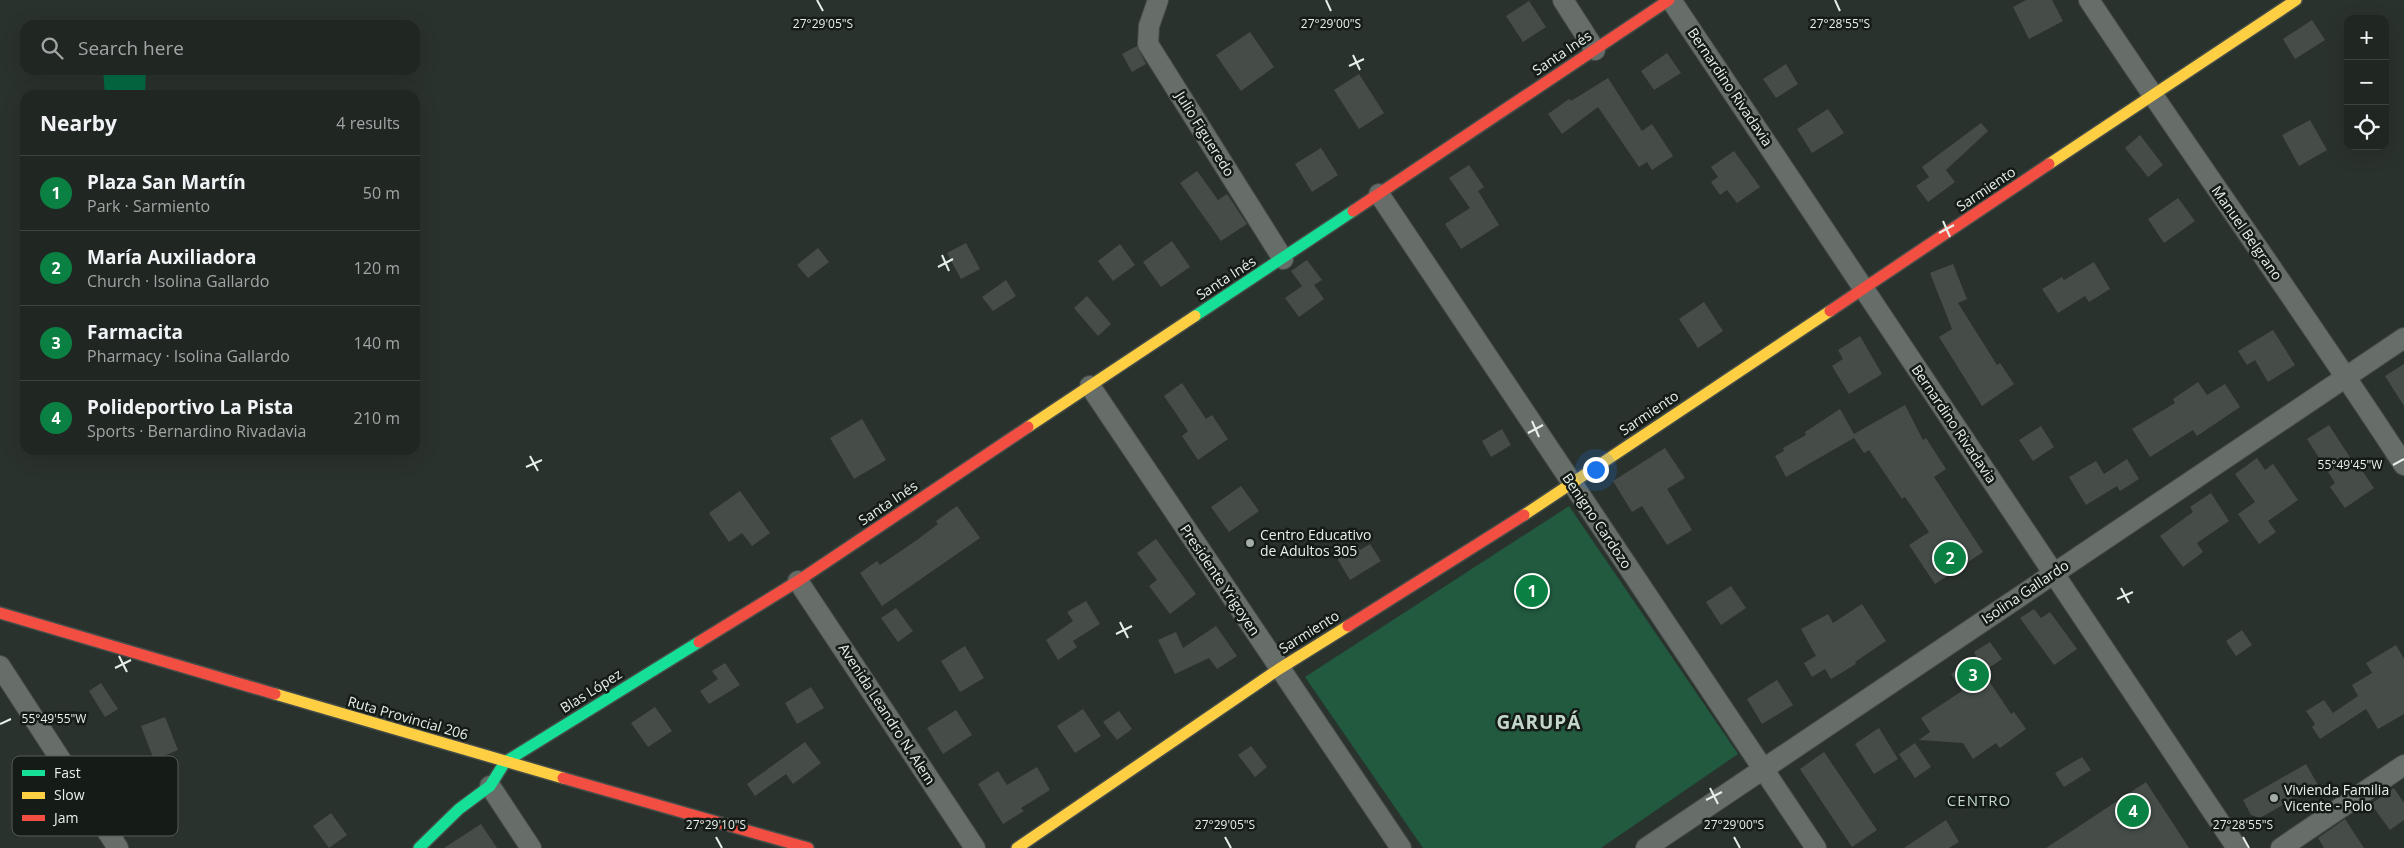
<!DOCTYPE html>
<html lang="en">
<head>
<meta charset="utf-8">
<style>
	body { margin:0; font-family:"Open Sans",sans-serif; background:#282e2a; color:#f1f3f6 }
	.controls { position:absolute; right:15px; top:15px; display:grid; overflow:hidden; border-radius:10px; box-shadow:0 5px 20px #0002 }
	.controls button { width:45px; height:45px; display:grid; place-items:center; padding:0; border:0; border-bottom:1px solid #3d4340; background:#202622; color:#f1f3f6; font:25px sans-serif }
	.you { position:absolute; left:1595px; top:469px; width:18px; height:18px; margin:-12px; border:4px solid #fff; border-radius:50%; background:#1a73e8; box-shadow:0 0 0 8px #1a73e833 }
	.badge { display:grid; place-items:center; width:32px; height:32px; border-radius:50%; background:#0b8043; color:#fff; font-size:16px; font-weight:700 }
	.pin { position:absolute; translate:-50% -50%; border:2px solid #fff; box-shadow:0 1px 5px #0006 }
	.list { margin:0; padding:0; list-style:none }
	h2 { display:flex; justify-content:space-between; align-items:center; height:65px; margin:0; padding:0 20px; font-size:21px }
	h2 small { font-size:16px; font-weight:400; color:#a2a5a5 }
	.list li { display:grid; grid-template-columns:32px 1fr auto; gap:15px; align-items:center; box-sizing:border-box; height:75px; padding:0 20px; border-top:1px solid #3d4340 }
	.list b { display:block; font-size:19px; white-space:nowrap }
	.list p { margin:0; font-size:16px; white-space:nowrap; color:#a2a5a5 }
	.list em { font-size:16px; font-style:normal; color:#a2a5a5 }
	.icon { flex:none; width:28px; height:28px; fill:none; stroke:currentColor; stroke-width:2; stroke-linecap:round; stroke-linejoin:round }
	.map { position:relative; flex:none; width:2404px; height:848px; overflow:hidden }
	.search { position:absolute; background:#202622; box-shadow:0 5px 20px #0002; left:20px; top:20px; width:400px; height:55px; display:flex; align-items:center; gap:12px; box-sizing:border-box; padding:0 18px; border-radius:15px; color:#a2a5a5; font-size:19px }
	.panel { position:absolute; background:#202622; box-shadow:0 5px 20px #0002; left:20px; top:90px; width:400px; height:365px; border-radius:15px }
	.map>svg:first-child { display:block }
	.green { fill:#215a3e }
	.water { fill:#046b43 }
	.building { fill:#464d49 }
	.lines { fill:none; stroke-linecap:round; stroke-linejoin:round }
	.street-casing { stroke:#464d49; stroke-width:22 }
	.fast-casing { stroke:#464d49; stroke-width:14 }
	.slow-casing { stroke:#464d49; stroke-width:14 }
	.jam-casing { stroke:#464d49; stroke-width:14 }
	.street { stroke:#676e6a; stroke-width:20 }
	.fast { stroke:#16e098; stroke-width:11 }
	.slow { stroke:#ffcf43; stroke-width:11 }
	.jam { stroke:#f24e42; stroke-width:11 }
	.ticks { fill:none; stroke:#e6f0e9; stroke-width:2 }
	.poi-dot { fill:#a4aea8; stroke:#151c17; stroke-width:2 }
	.labels { text-anchor:middle; stroke-width:5; stroke-linejoin:round; paint-order:stroke }
	.street-label { font-size:14px; fill:#e6f0e9; stroke:#151c17 }
	.poi-label { font-size:14px; fill:#e6f0e9; stroke:#151c17; text-anchor:start }
	.neighbourhood-label { font-size:15px; letter-spacing:1px; fill:#c3d6ca; stroke:#151c17 }
	.district-label { font-size:19px; font-weight:bold; letter-spacing:1px; fill:#c3d6ca; stroke:#151c17 }
	.key { fill:#151c17; stroke:#545c56; stroke-width:1 }
	.key-label { font-size:14px; fill:#e6f0e9 }
	.ticks-label { font-size:12px; text-anchor:middle; fill:#e6f0e9; stroke:#151c17; stroke-width:5; stroke-linejoin:round; paint-order:stroke }
</style>
</head>
<body>
<div class="map">
<svg width="2404" height="848" viewBox="0 0 2404 848">
	<rect width="100%" height="100%" fill="#2a322e"/>
	<!-- green -->
	<path class="green" d="M 1569,506 L 1738,754 L 1601,848 L 1423,848 L 1305,677 Z"/>
	<!-- water -->
	<path class="water" d="M 103,70 L 146,70 L 145,92 L 142,95 L 105,95 Z"/>
	<!-- building -->
	<path class="building" d="M 2026,0 L 2052,0 L 2063,21 L 2029,39 L 2013,7 Z
		M 1529,1 L 1546,27 L 1523,42 L 1506,16 Z
		M 2312,20 L 2325,40 L 2295,59 L 2283,39 Z
		M 1250,32 L 1274,67 L 1241,91 L 1216,55 Z
		M 1137,46 L 1146,64 L 1132,72 L 1122,54 Z
		M 1667,53 L 1681,73 L 1654,90 L 1641,71 Z
		M 1786,64 L 1798,84 L 1776,98 L 1763,79 Z
		M 1359,74 L 1384,113 L 1359,129 L 1334,90 Z
		M 1608,78 L 1642,131 L 1652,124 L 1673,156 L 1652,170 L 1647,162 L 1639,167 L 1598,107 L 1562,134 L 1548,114 L 1569,99 L 1571,101 Z
		M 1828,109 L 1844,133 L 1812,153 L 1797,129 Z
		M 2310,120 L 2327,150 L 2299,166 L 2282,135 Z
		M 1981,123 L 1988,131 L 1946,170 L 1955,182 L 1928,202 L 1916,186 L 1929,177 L 1922,167 Z
		M 2140,135 L 2163,165 L 2148,177 L 2125,148 Z
		M 1321,148 L 1338,175 L 1312,192 L 1295,164 Z
		M 1734,151 L 1760,187 L 1737,203 L 1727,190 L 1720,195 L 1711,182 L 1718,177 L 1711,167 Z
		M 1469,165 L 1484,187 L 1478,191 L 1499,225 L 1461,249 L 1445,224 L 1470,208 L 1449,178 Z
		M 1197,171 L 1218,200 L 1227,194 L 1247,224 L 1221,241 L 1180,183 Z
		M 2178,198 L 2195,221 L 2164,243 L 2148,219 Z
		M 1172,241 L 1190,267 L 1161,287 L 1143,262 Z
		M 966,243 L 980,269 L 961,279 L 947,253 Z
		M 1120,244 L 1135,265 L 1113,281 L 1098,261 Z
		M 818,248 L 829,262 L 808,278 L 797,265 Z
		M 1307,260 L 1322,280 L 1314,285 L 1324,299 L 1299,317 L 1285,298 L 1302,286 L 1291,271 Z
		M 2094,262 L 2110,289 L 2089,302 L 2085,296 L 2058,313 L 2042,289 L 2062,277 L 2064,280 Z
		M 1953,264 L 1967,299 L 1958,303 L 1997,365 L 2000,363 L 2014,384 L 1982,406 L 1939,337 L 1952,329 L 1930,273 Z
		M 1006,280 L 1016,296 L 993,311 L 982,297 Z
		M 1087,296 L 1111,324 L 1098,336 L 1074,308 Z
		M 1704,302 L 1723,331 L 1698,348 L 1679,319 Z
		M 2273,330 L 2295,365 L 2268,382 L 2255,360 L 2247,365 L 2238,351 Z
		M 1860,336 L 1882,374 L 1849,394 L 1832,366 L 1843,359 L 1838,350 Z
		M 2404,364 L 2404,406 L 2385,376 Z
		M 2198,382 L 2207,395 L 2225,384 L 2240,407 L 2197,436 L 2193,430 L 2150,457 L 2132,429 L 2175,403 L 2173,399 Z
		M 1182,383 L 1206,419 L 1212,415 L 1228,439 L 1198,460 L 1182,436 L 1188,431 L 1164,396 Z
		M 1905,405 L 1923,440 L 1926,438 L 1946,469 L 1934,477 L 1983,552 L 1935,584 L 1909,545 L 1929,532 L 1905,497 L 1902,499 L 1869,450 L 1864,453 L 1854,438 L 1786,477 L 1775,456 L 1784,451 L 1783,448 L 1806,435 L 1805,432 L 1840,409 L 1854,434 Z
		M 862,419 L 886,460 L 854,479 L 830,438 Z
		M 2329,425 L 2357,468 L 2359,466 L 2374,488 L 2345,508 L 2330,487 L 2335,483 L 2307,439 Z
		M 2041,426 L 2054,447 L 2033,461 L 2019,440 Z
		M 1502,429 L 1511,445 L 1491,457 L 1482,441 Z
		M 1665,448 L 1685,478 L 1667,489 L 1692,530 L 1667,545 L 1642,506 L 1632,512 L 1613,481 Z
		M 2257,458 L 2265,470 L 2273,464 L 2298,500 L 2268,521 L 2276,532 L 2259,544 L 2238,514 L 2255,502 L 2235,474 Z
		M 2127,459 L 2139,479 L 2120,491 L 2117,486 L 2086,505 L 2069,477 L 2096,461 L 2104,474 Z
		M 1241,486 L 1259,511 L 1229,532 L 1211,507 Z
		M 740,491 L 770,533 L 752,546 L 742,533 L 729,542 L 709,513 Z
		M 2211,493 L 2229,521 L 2197,543 L 2203,552 L 2183,567 L 2160,536 L 2193,512 L 2190,507 Z
		M 957,506 L 980,538 L 882,606 L 860,573 L 877,561 L 880,565 L 917,540 L 938,524 L 936,521 Z
		M 1156,539 L 1196,594 L 1170,614 L 1149,586 L 1157,580 L 1137,553 Z
		M 1356,543 L 1360,550 L 1370,544 L 1381,561 L 1350,580 L 1338,560 L 1338,553 Z
		M 1731,586 L 1746,608 L 1721,625 L 1706,602 Z
		M 1086,601 L 1100,624 L 1073,641 L 1077,647 L 1058,660 L 1046,640 L 1073,621 L 1067,612 Z
		M 1862,604 L 1886,641 L 1855,662 L 1856,664 L 1831,679 L 1825,669 L 1812,677 L 1804,663 L 1816,656 L 1801,629 L 1828,614 L 1833,623 Z
		M 896,608 L 913,631 L 898,642 L 881,618 Z
		M 2034,609 L 2041,618 L 2050,612 L 2077,649 L 2054,665 L 2020,618 Z
		M 1216,626 L 1237,656 L 1217,669 L 1209,658 L 1175,674 L 1158,640 L 1176,632 L 1183,648 Z
		M 2242,630 L 2252,645 L 2236,656 L 2226,641 Z
		M 1990,642 L 2002,659 L 1983,672 L 2011,714 L 2014,712 L 2026,729 L 2000,748 L 1996,743 L 1973,759 L 1963,743 L 1919,740 L 1930,732 L 1921,718 L 1962,691 L 1951,674 L 1976,656 L 1974,652 Z
		M 2396,645 L 2404,659 L 2404,714 L 2378,729 L 2366,709 L 2320,739 L 2312,727 L 2315,724 L 2306,711 L 2324,700 L 2333,713 L 2358,696 L 2352,685 L 2372,673 L 2366,663 Z
		M 965,646 L 984,678 L 960,692 L 941,661 Z
		M 725,663 L 740,685 L 709,704 L 700,691 L 718,679 L 712,671 Z
		M 1777,680 L 1793,705 L 1762,724 L 1747,699 Z
		M 101,683 L 118,709 L 105,717 L 89,691 Z
		M 811,687 L 824,708 L 797,724 L 785,703 Z
		M 655,707 L 672,731 L 648,747 L 631,723 Z
		M 1083,709 L 1101,736 L 1075,753 L 1057,726 Z
		M 956,710 L 972,735 L 943,754 L 927,728 Z
		M 1119,711 L 1132,729 L 1117,740 L 1103,722 Z
		M 165,717 L 178,750 L 154,760 L 141,726 Z
		M 1879,728 L 1898,759 L 1874,774 L 1855,744 Z
		M 805,742 L 821,763 L 793,784 L 786,774 L 755,796 L 747,784 Z
		M 1915,743 L 1931,767 L 1915,778 L 1899,754 Z
		M 1251,746 L 1267,767 L 1255,777 L 1238,755 Z
		M 1824,752 L 1877,830 L 1852,847 L 1800,769 Z
		M 2082,757 L 2091,770 L 2064,787 L 2055,773 Z
		M 2306,764 L 2318,785 L 2260,818 L 2251,815 L 2243,800 Z
		M 1037,767 L 1050,790 L 1021,808 L 1024,811 L 1003,824 L 978,784 L 998,771 L 1007,785 Z
		M 2146,782 L 2189,848 L 2046,848 Z
		M 2394,788 L 2404,803 L 2404,820 L 2390,830 L 2371,804 Z
		M 331,813 L 347,835 L 329,848 L 313,826 Z
		M 2345,819 L 2364,848 L 2324,848 L 2318,838 Z
		M 1946,820 L 1959,842 L 1949,848 L 1904,848 Z
		M 481,824 L 497,848 L 444,848 Z"/>
	<g class="lines">
		<!-- street casing -->
		<g class="street-casing">
			<path id="street" d="M 1158,0 L 1149,26 L 1148,44 L 1283,259
				M 1563,0 L 1595,50
				M 1671,0 L 2237,848
				M 2089,0 C 2192,156 2302,308 2404,465
				M 1379,194 L 1816,848
				M 1090,386 L 1401,848
				M 798,581 L 975,848
				M 0,666 L 118,848
				M 490,786 L 531,848
				M 1646,848 L 2404,338
				M 2281,848 L 2404,765"/>
		</g>
		<!-- fast casing -->
		<g class="fast-casing">
			<path id="fast" d="M 1195,316 L 1353,211
				M 419,848 L 459,809 L 490,786 L 505,762 L 699,642"/>
		</g>
		<!-- slow casing -->
		<g class="slow-casing">
			<path id="slow" d="M 2049,164 L 2296,0
				M 1028,427 L 1195,316
				M 1524,515 L 1830,311
				M 275,694 L 563,778
				M 1017,848 L 1279,669 L 1348,626"/>
		</g>
		<!-- jam casing -->
		<g class="jam-casing">
			<path id="jam" d="M 1353,211 L 1669,0
				M 1830,311 L 2049,164
				M 0,613 L 275,694
				M 1348,626 L 1524,515
				M 699,642 L 798,581 L 1028,427
				M 563,778 L 808,848"/>
		</g>
		<!-- street -->
		<use href="#street" class="street"/>
		<!-- fast -->
		<use href="#fast" class="fast"/>
		<!-- slow -->
		<use href="#slow" class="slow"/>
		<!-- jam -->
		<use href="#jam" class="jam"/>
	</g>
	<!-- ticks -->
	<path class="ticks" d="M 817,0 L 823,11M 1326,0 L 1331,11M 1835,0 L 1840,11M 1353,55 L 1360,70M 1349,66 L 1364,59M 1943,221 L 1950,237M 1939,233 L 1954,225M 942,255 L 949,271M 938,267 L 953,259M 1532,421 L 1539,437M 1528,433 L 1543,425M 530,456 L 538,471M 2393,465 L 2404,459M 526,467 L 542,460M 2121,588 L 2129,603M 2117,599 L 2133,592M 1120,622 L 1128,638M 1116,634 L 1132,626M 119,656 L 127,672M 115,668 L 131,660M 0,724 L 11,719M 1710,788 L 1718,804M 1706,800 L 1722,792M 716,837 L 722,848M 1225,837 L 1231,848M 1734,837 L 1740,848M 2243,837 L 2249,848"/>
	<!-- markers -->
	<g class="poi-dot">
		<circle cx="1250" cy="543" r="5"/>
		<circle cx="2274" cy="798" r="5"/>
	</g>
	<g class="labels">
		<!-- street labels -->
		<g class="street-label">
			<text transform="translate(1562 53) rotate(-34)" y="5">Santa Inés</text>
			<text transform="translate(1730 87) rotate(56)" y="5">Bernardino Rivadavia</text>
			<text transform="translate(1205 134) rotate(58)" y="5">Julio Figueredo</text>
			<text transform="translate(1986 189) rotate(-34)" y="5">Sarmiento</text>
			<text transform="translate(2247 233) rotate(55)" y="5">Manuel Belgrano</text>
			<text transform="translate(1226 278) rotate(-33)" y="5">Santa Inés</text>
			<text transform="translate(1649 413) rotate(-34)" y="5">Sarmiento</text>
			<text transform="translate(1954 424) rotate(56)" y="5">Bernardino Rivadavia</text>
			<text transform="translate(888 503) rotate(-34)" y="5">Santa Inés</text>
			<text transform="translate(1597 521) rotate(56)" y="5">Benigno Cardozo</text>
			<text transform="translate(1220 580) rotate(56)" y="5">Presidente Yrigoyen</text>
			<text transform="translate(2025 592) rotate(-34)" y="5">Isolina Gallardo</text>
			<text transform="translate(1309 632) rotate(-32)" y="5">Sarmiento</text>
			<text transform="translate(591 691) rotate(-32)" y="5">Blas López</text>
			<text transform="translate(887 714) rotate(57)" y="5">Avenida Leandro N. Alem</text>
			<text transform="translate(408 718) rotate(16)" y="5">Ruta Provincial 206</text>
		</g>
		<!-- poi labels -->
		<g class="poi-label">
			<text x="1260" y="540">Centro Educativo<tspan x="1260" dy="16">de Adultos 305</tspan></text>
			<text x="2284" y="795">Vivienda Familia<tspan x="2284" dy="16">Vicente - Polo</tspan></text>
		</g>
		<!-- neighbourhood labels -->
		<g class="neighbourhood-label">
			<text x="1979" y="806">CENTRO</text>
		</g>
		<!-- district labels -->
		<g class="district-label">
			<text x="1539" y="729">GARUPÁ</text>
		</g>
	</g>
	<!-- legend -->
	<rect x="12" y="756" width="166" height="80" rx="8" class="key"/>
	<rect x="22" y="770" width="23" height="6" fill="#16e098"/>
	<rect x="22" y="792" width="23" height="7" fill="#ffcf43"/>
	<rect x="22" y="815" width="23" height="6" fill="#f24e42"/>
	<g class="key-label">
		<text x="54" y="778">Fast</text>
		<text x="54" y="800">Slow</text>
		<text x="54" y="823">Jam</text>
	</g>
	<g class="ticks-label">
		<text x="1331" y="28">27°29'00"S</text>
		<text x="1840" y="28">27°28'55"S</text>
		<text x="823" y="28">27°29'05"S</text>
		<text x="2350" y="469">55°49'45"W</text>
		<text x="54" y="723">55°49'55"W</text>
		<text x="716" y="829">27°29'10"S</text>
		<text x="1225" y="829">27°29'05"S</text>
		<text x="1734" y="829">27°29'00"S</text>
		<text x="2243" y="829">27°28'55"S</text>
	</g>
</svg>
<div class="controls">
<button>+</button>
<button>−</button>
<button><svg class="icon" aria-label="locate" viewBox="0 0 24 24"><circle cx="12" cy="12" r="6"/><path d="M12 2v4M12 18v4M2 12h4M18 12h4"/></svg></button>
</div>
<div class="you"></div>
<div class="pin badge" style="left:1532px;top:591px">1</div>
<div class="pin badge" style="left:1950px;top:558px">2</div>
<div class="pin badge" style="left:1973px;top:675px">3</div>
<div class="pin badge" style="left:2133px;top:811px">4</div>
<div class="search"><svg class="icon" aria-label="search" viewBox="0 0 24 24"><circle cx="10" cy="10" r="6"/><path d="M15 15l6 6"/></svg>Search here</div>
<section class="panel">
<h2>Nearby<small>4 results</small></h2>
<ul class="list">
<li><span class="badge">1</span><div><b>Plaza San Martín</b><p>Park · Sarmiento</p></div><em>50 m</em></li>
<li><span class="badge">2</span><div><b>María Auxiliadora</b><p>Church · Isolina Gallardo</p></div><em>120 m</em></li>
<li><span class="badge">3</span><div><b>Farmacita</b><p>Pharmacy · Isolina Gallardo</p></div><em>140 m</em></li>
<li><span class="badge">4</span><div><b>Polideportivo La Pista</b><p>Sports · Bernardino Rivadavia</p></div><em>210 m</em></li>
</ul>
</section>
</div>
</body>
</html>
